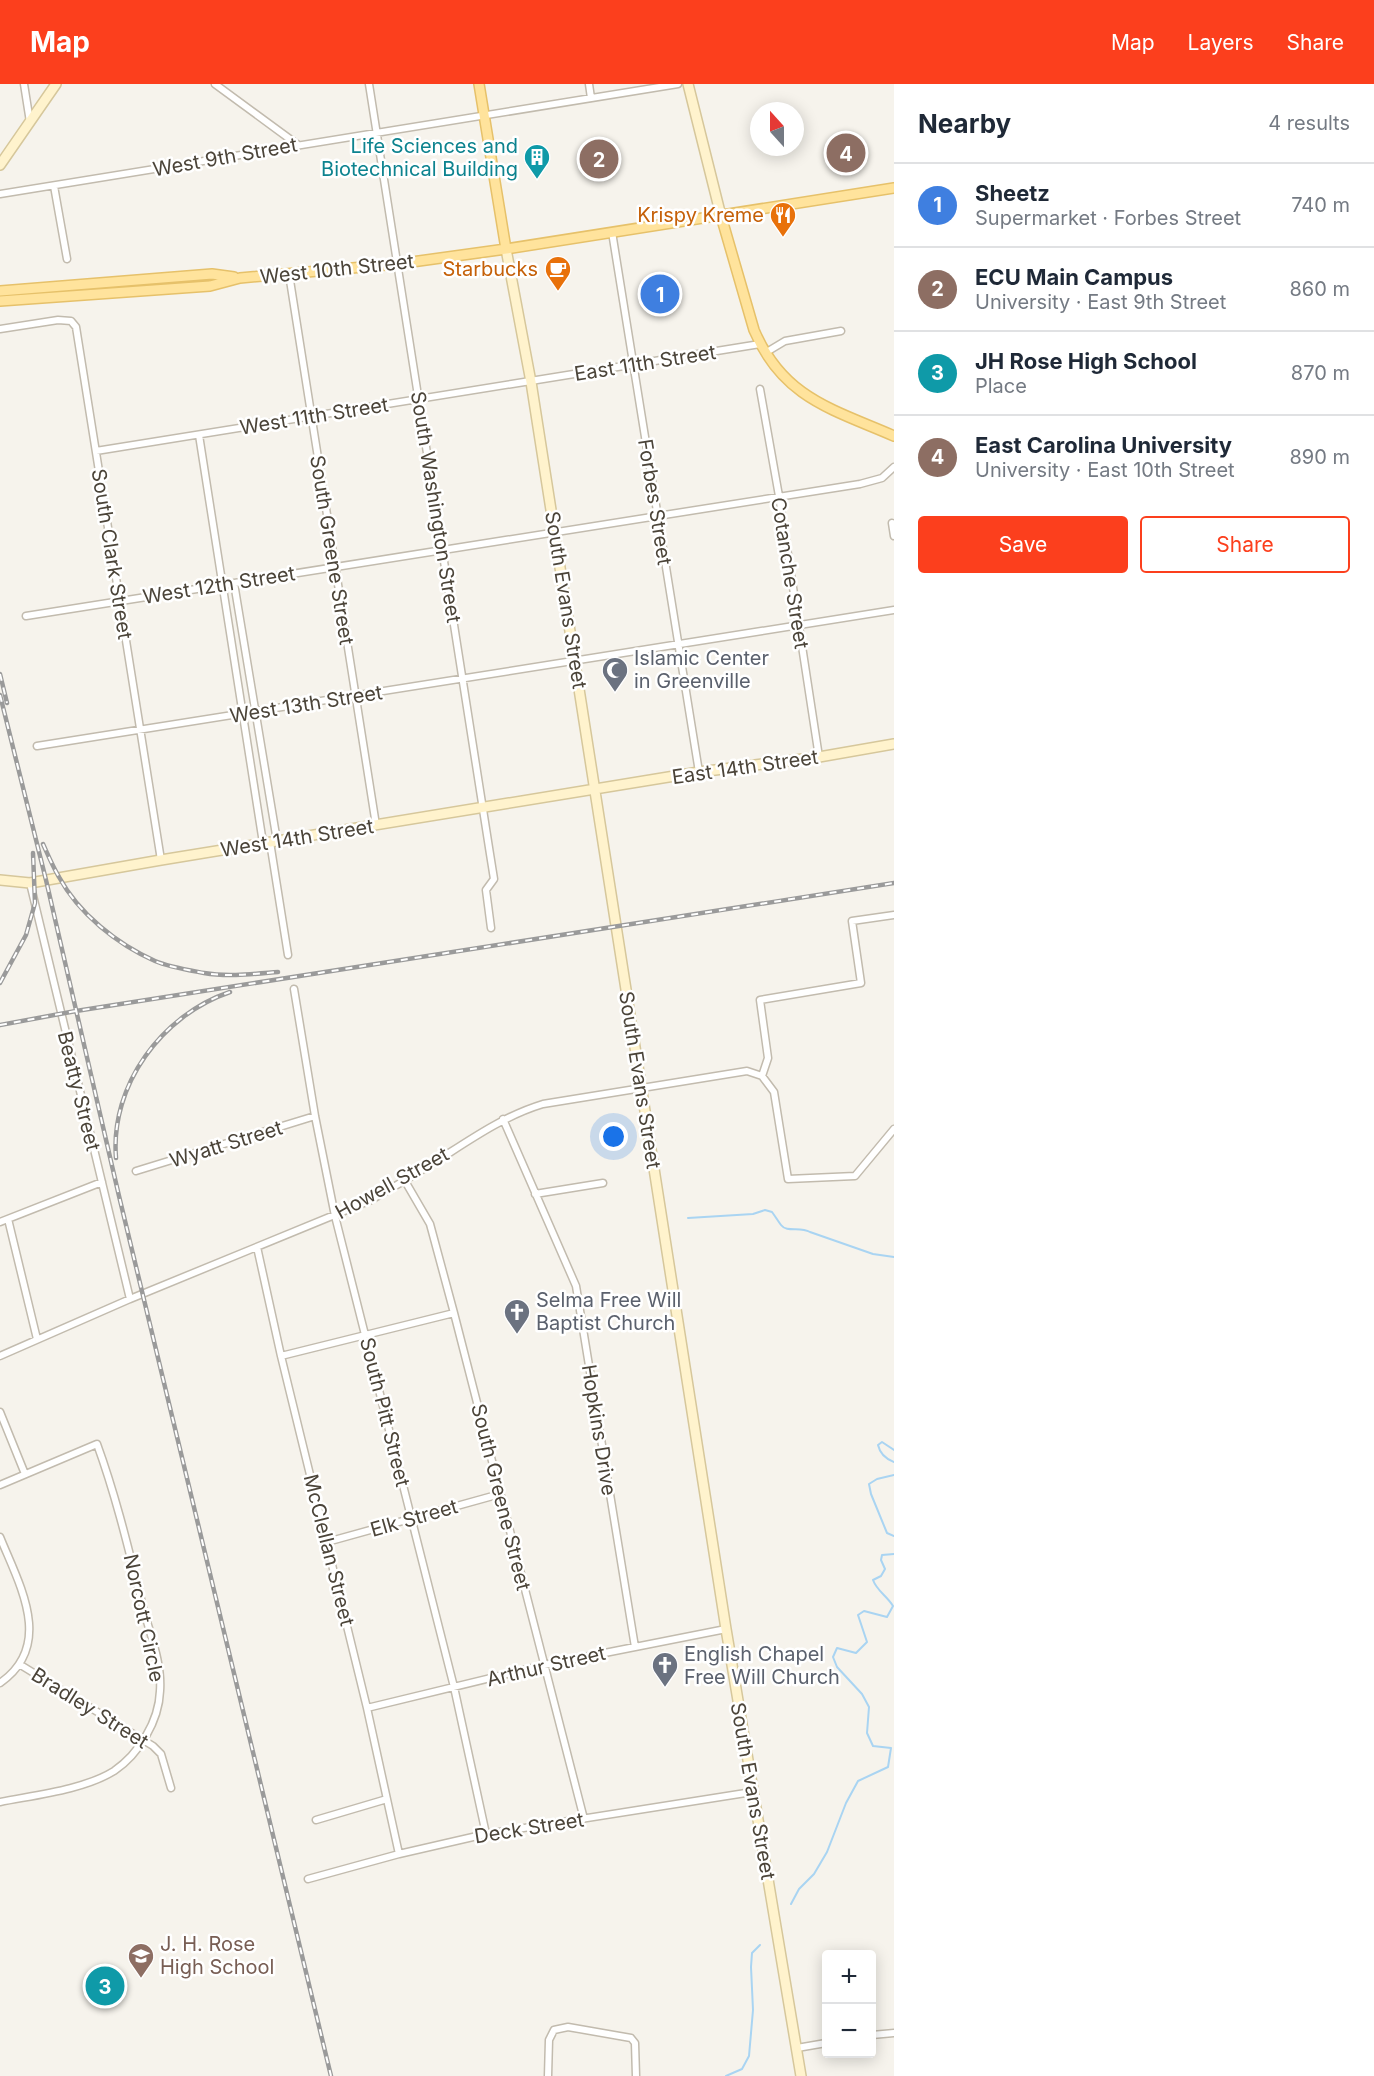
<!DOCTYPE html>
<html lang="en">
<head>
<meta charset="utf-8">
<style>
	body { margin:0; font-family:Inter,sans-serif; background:#f6f6f7; color:#1f2937 }
	.controls { position:absolute; right:18px; bottom:18px; display:grid; overflow:hidden; border-radius:6px; box-shadow:0 3px 15px #0003 }
	.controls button { width:54px; height:54px; display:grid; place-items:center; padding:0; border:0; border-bottom:2px solid #e0e1e3; background:#fff; color:#1f2937; font:30px sans-serif }
	.compass { position:absolute; left:750px; top:18px; width:54px; height:54px; border-radius:50%; background:#fff; box-shadow:0 3px 15px #0003; rotate:339deg }
	.you { position:absolute; left:614px; top:1053px; width:21px; height:21px; margin:-15px; border:4px solid #fff; border-radius:50%; background:#1a73e8; box-shadow:0 0 0 9px #1a73e833 }
	.badge { display:grid; place-items:center; width:39px; height:39px; border-radius:50%; background:#fc3f1d; color:#fff; font-size:20px; font-weight:700 }
	.pin { position:absolute; translate:-50% -50%; border:3px solid #fff; box-shadow:0 2px 6px #0006 }
	.list { margin:0; padding:0; list-style:none }
	h2 { display:flex; justify-content:space-between; align-items:center; height:78px; margin:0; padding:0 24px; font-size:26px }
	h2 small { font-size:20px; font-weight:400; color:#747a83 }
	.list li { display:grid; grid-template-columns:39px 1fr auto; gap:18px; align-items:center; box-sizing:border-box; height:84px; padding:0 24px; border-top:2px solid #e0e1e3 }
	.list b { display:block; font-size:22px; white-space:nowrap }
	.list p { margin:0; font-size:20px; white-space:nowrap; color:#747a83 }
	.list em { font-size:20px; font-style:normal; color:#747a83 }
	.actions { display:flex; gap:12px; padding:18px 24px }
	.actions a { flex:1; padding:14px 0; border:2px solid #fc3f1d; border-radius:6px; text-align:center; font-size:21px; color:#fc3f1d }
	.actions .main { background:#fc3f1d; color:#fff }
	.map { position:relative; flex:none; width:894px; height:1992px; overflow:hidden }
	header { display:flex; align-items:center; gap:36px; box-sizing:border-box; height:84px; padding:0 30px; background:#fc3f1d; color:#fff }
	header strong { font-size:28px }
	nav { display:flex; gap:33px; margin-inline-start:auto; font-size:21px }
	main { display:flex }
	aside { flex:1; background:#fff }
	.map>svg:first-child { display:block }
	.lines { fill:none; stroke-linecap:round; stroke-linejoin:round }
	.stream { stroke:#a9d4f2; stroke-width:2 }
	.street-casing { stroke:#c2bbae; stroke-width:9 }
	.secondary-casing { stroke:#d6c79b; stroke-width:12 }
	.primary-casing { stroke:#e6c16a; stroke-width:12 }
	.street { stroke:#fff; stroke-width:6 }
	.secondary { stroke:#fff3cd; stroke-width:9 }
	.primary { stroke:#ffe39c; stroke-width:9 }
	.rail-casing { stroke:#9a9a9a; stroke-width:4.5 }
	.rail { stroke:#fff; stroke-width:2; stroke-dasharray:7; stroke-linecap:butt }
	.labels { text-anchor:middle; stroke-width:5; stroke-linejoin:round; paint-order:stroke }
	.culture-label { font-size:20px; fill:#0d838f; stroke:#fff; text-anchor:end }
	.street-label { font-size:20px; fill:#4b4439; stroke:#fff }
	.food-label { font-size:20px; fill:#c56008; stroke:#fff; text-anchor:end }
	.worship-label { font-size:20px; fill:#5b616d; stroke:#fff; text-anchor:start }
	.education-label { font-size:20px; fill:#785e54; stroke:#fff; text-anchor:start }
</style>
</head>
<body>
<header>
<strong>Map</strong>
<nav><a>Map</a><a>Layers</a><a>Share</a></nav>
</header>
<main>
<div class="map">
<svg width="894" height="1992" viewBox="0 0 894 1992">
	<rect width="100%" height="100%" fill="#f6f3ec"/>
	<g class="lines">
		<!-- stream -->
		<path class="stream" d="M 688,1134 L 753,1130 L 765,1126 L 772,1128 C 775,1132 778,1137 781,1141 C 787,1149 800,1142 810,1148 L 873,1170 L 894,1173
			M 894,1366 L 882,1358 L 878,1361 C 880,1370 886,1375 894,1378
			M 894,1391 L 877,1395 L 869,1400 L 871,1410 L 887,1449 L 894,1452
			M 791,1820 L 799,1805 L 814,1790 L 827,1768 L 846,1719 L 858,1697 L 888,1683 L 891,1664 L 873,1662 L 867,1649 L 869,1623 L 862,1610 L 837,1583 L 833,1573 L 837,1564 L 856,1569 L 867,1558 L 858,1531 L 864,1527 L 887,1533 L 893,1522 C 887,1512 877,1507 873,1496 L 881,1492 L 885,1485 L 881,1476 L 882,1471 L 894,1470
			M 726,1992 L 742,1985 L 749,1972 L 753,1926 L 751,1883 L 752,1869 L 760,1861"/>
		<!-- street casing -->
		<g class="street-casing">
			<path id="street" d="M 24,0 L 30,38
				M 215,0 L 298,61
				M 369,0 L 490,770 L 494,795 L 486,806 L 491,844
				M 589,0 L 591,14
				M 54,102 L 67,175
				M 0,110 L 678,0
				M 612,148 L 699,688
				M 289,190 L 376,741
				M 0,245 L 58,236 L 71,237 L 76,243 L 161,776
				M 765,269 L 785,257 L 841,247
				M 760,305 L 779,412 L 819,673
				M 199,351 L 263,759
				M 96,367 L 760,260
				M 892,439 L 894,452
				M 234,499 L 277,757
				M 26,532 L 860,400 L 882,394 L 894,383
				M 37,662 L 894,526
				M 270,758 L 288,871
				M 30,799 L 130,1215
				M 294,905 L 315,1032 L 335,1132 L 454,1603 L 486,1750
				M 762,992 L 768,974 L 760,916 L 861,899 L 852,837 L 894,831
				M 503,1035 L 576,1202 L 635,1563
				M 136,1087 L 315,1032
				M 405,1097 L 430,1140 L 454,1229 L 584,1735
				M 535,1110 L 603,1099
				M 8,1135 L 37,1255
				M 0,1138 L 102,1098
				M 257,1163 L 281,1272 L 367,1624 L 399,1770
				M 0,1272 L 130,1215 L 371,1116 C 396,1102 421,1087 446,1071 C 477,1051 507,1031 543,1020 L 747,987 L 762,992 L 774,1008 L 788,1095 L 855,1092 L 894,1045
				M 281,1272 L 454,1229
				M 0,1328 L 25,1390
				M 0,1401 L 97,1360 C 117,1415 130,1471 144,1527 C 151,1553 162,1580 160,1607 C 159,1637 139,1670 114,1687 C 83,1706 35,1711 0,1718
				M 0,1453 C 19,1500 55,1561 0,1599
				M 327,1458 L 500,1410
				M 19,1580 L 153,1662 L 161,1670 L 171,1704
				M 367,1624 L 544,1581 L 726,1545
				M 316,1736 L 387,1715
				M 308,1795 L 399,1770 L 486,1750 L 752,1708
				M 872,1951 L 894,1949
				M 797,1964 L 826,1959
				M 548,1992 L 549,1956 L 554,1946 L 568,1943 L 631,1954 L 635,1959 L 636,1992"/>
		</g>
		<!-- secondary casing -->
		<g class="secondary-casing">
			<path id="secondary" d="M 688,0 L 721,132
				M 0,81 L 56,0
				M 506,165 L 531,298 L 726,1545 L 801,1992
				M 0,796 L 30,799 L 161,776 L 699,688 L 819,673 L 894,660"/>
		</g>
		<!-- primary casing -->
		<g class="primary-casing">
			<path id="primary" d="M 479,0 L 506,165
				M 721,132 L 754,246 C 783,314 832,325 894,352
				M 0,207 L 212,190 L 234,193
				M 0,217 L 210,202 L 240,194 L 397,180 L 506,165 L 894,104"/>
		</g>
		<!-- street -->
		<use href="#street" class="street"/>
		<!-- secondary -->
		<use href="#secondary" class="secondary"/>
		<!-- primary -->
		<use href="#primary" class="primary"/>
		<!-- rail casing -->
		<g class="rail-casing">
			<path id="rail" d="M 0,590 L 7,619
				M 0,611 L 46,796 L 119,1112 L 331,1992
				M 43,760 C 48,771 53,783 59,793 C 79,830 117,860 155,877 C 169,883 188,886 204,889 C 228,893 253,890 278,888
				M 0,899 L 26,851 L 35,819 L 33,769
				M 0,941 L 76,927 L 894,799
				M 116,1074 C 110,1001 162,931 230,908"/>
		</g>
		<!-- rail -->
		<use href="#rail" class="rail"/>
	</g>
	<!-- icons -->
	<defs>
		<g id="building-pin" transform="scale(1.35)"><path d="M0 17L-7.5 6A9.5 9.5 0 1 1 7.5 6Z" fill="#0f9aa8" stroke="#fff"/><path d="M-4-6H4V6H1V3H-1V6H-4ZM-2.5-4.3h1.7v1.8h-1.7ZM.8-4.3h1.7v1.8H.8ZM-2.5-1h1.7V.8h-1.7ZM.8-1h1.7V.8H.8Z" fill="#fff"/></g>
		<g id="restaurant-pin" transform="scale(1.35)"><path d="M0 17L-7.5 6A9.5 9.5 0 1 1 7.5 6Z" fill="#e8710a" stroke="#fff"/><path d="M-5-6h1v4h1v-4h1v4h1v-4h1v5L-1.5 .5V6h-2V.5L-5-1ZM5-6V6H3V1.5H1.5Q1.5-4 5-6Z" fill="#fff"/></g>
		<g id="cafe-pin" transform="scale(1.35)"><path d="M0 17L-7.5 6A9.5 9.5 0 1 1 7.5 6Z" fill="#e8710a" stroke="#fff"/><path d="M-5.5-4.5H6V0H3Q3 3.5 0 3.5H-2.5Q-5.5 3.5-5.5 0ZM3-3.2v2h1.7v-2ZM-6 4.5H4V6H-6Z" fill="#fff"/></g>
		<g id="mosque-pin" transform="scale(1.35)"><path d="M0 17L-7.5 6A9.5 9.5 0 1 1 7.5 6Z" fill="#6b7280" stroke="#fff"/><path d="M3.5-4.9A6 6 0 1 0 3.5 4.9A5 5 0 1 1 3.5-4.9Z" fill="#fff"/></g>
		<g id="church-pin" transform="scale(1.35)"><path d="M0 17L-7.5 6A9.5 9.5 0 1 1 7.5 6Z" fill="#6b7280" stroke="#fff"/><path d="M-1.2-6h2.4v3.5h3.3v2.4h-3.3V6h-2.4V-.1h-3.3v-2.4h3.3Z" fill="#fff"/></g>
		<g id="school-pin" transform="scale(1.35)"><path d="M0 17L-7.5 6A9.5 9.5 0 1 1 7.5 6Z" fill="#8d6e63" stroke="#fff"/><path d="M0-5L7-2L0 1L-7-2ZM-4 1L0 2.5L4 1V4Q0 6-4 4Z" fill="#fff"/></g>
	</defs>
	<g fill-rule="evenodd">
		<use href="#building-pin" x="537" y="73"/>
		<use href="#restaurant-pin" x="783" y="131"/>
		<use href="#cafe-pin" x="558" y="185"/>
		<use href="#mosque-pin" x="615" y="586"/>
		<use href="#church-pin" x="517" y="1228"/>
		<use href="#church-pin" x="665" y="1581"/>
		<use href="#school-pin" x="141" y="1872"/>
	</g>
	<g class="labels">
		<!-- culture labels -->
		<g class="culture-label">
			<text x="518" y="69">Life Sciences and<tspan x="518" dy="23">Biotechnical Building</tspan></text>
		</g>
		<!-- street labels -->
		<g class="street-label">
			<text transform="translate(225 73) rotate(-10)" y="7">West 9th Street</text>
			<text transform="translate(337 185) rotate(-6)" y="7">West 10th Street</text>
			<text transform="translate(645 279) rotate(-9)" y="7">East 11th Street</text>
			<text transform="translate(314 332) rotate(-9)" y="7">West 11th Street</text>
			<text transform="translate(655 418) rotate(81)" y="7">Forbes Street</text>
			<text transform="translate(436 423) rotate(81)" y="7">South Washington Street</text>
			<text transform="translate(332 466) rotate(81)" y="7">South Greene Street</text>
			<text transform="translate(112 470) rotate(81)" y="7">South Clark Street</text>
			<text transform="translate(790 489) rotate(81)" y="7">Cotanche Street</text>
			<text transform="translate(219 501) rotate(-9)" y="7">West 12th Street</text>
			<text transform="translate(566 516) rotate(81)" y="7">South Evans Street</text>
			<text transform="translate(306 620) rotate(-9)" y="7">West 13th Street</text>
			<text transform="translate(745 683) rotate(-8)" y="7">East 14th Street</text>
			<text transform="translate(297 754) rotate(-9)" y="7">West 14th Street</text>
			<text transform="translate(640 996) rotate(81)" y="7">South Evans Street</text>
			<text transform="translate(79 1007) rotate(76)" y="7">Beatty Street</text>
			<text transform="translate(226 1060) rotate(-17)" y="7">Wyatt Street</text>
			<text transform="translate(392 1099) rotate(-29)" y="7">Howell Street</text>
			<text transform="translate(385 1328) rotate(76)" y="7">South Pitt Street</text>
			<text transform="translate(599 1346) rotate(81)" y="7">Hopkins Drive</text>
			<text transform="translate(501 1413) rotate(76)" y="7">South Greene Street</text>
			<text transform="translate(414 1434) rotate(-16)" y="7">Elk Street</text>
			<text transform="translate(329 1466) rotate(76)" y="7">McClellan Street</text>
			<text transform="translate(144 1534) rotate(78)" y="7">Norcott Circle</text>
			<text transform="translate(546 1582) rotate(-13)" y="7">Arthur Street</text>
			<text transform="translate(90 1624) rotate(32)" y="7">Bradley Street</text>
			<text transform="translate(753 1707) rotate(80)" y="7">South Evans Street</text>
			<text transform="translate(529 1744) rotate(-9)" y="7">Deck Street</text>
		</g>
		<!-- food labels -->
		<g class="food-label">
			<text x="764" y="138">Krispy Kreme</text>
			<text x="538" y="192">Starbucks</text>
		</g>
		<!-- worship labels -->
		<g class="worship-label">
			<text x="634" y="581">Islamic Center<tspan x="634" dy="23">in Greenville</tspan></text>
			<text x="536" y="1223">Selma Free Will<tspan x="536" dy="23">Baptist Church</tspan></text>
			<text x="684" y="1577">English Chapel<tspan x="684" dy="23">Free Will Church</tspan></text>
		</g>
		<!-- education labels -->
		<g class="education-label">
			<text x="160" y="1867">J. H. Rose<tspan x="160" dy="23">High School</tspan></text>
		</g>
	</g>
</svg>
<div class="controls">
<button>+</button>
<button>−</button>
</div>
<svg class="compass" viewBox="-18 -18 36 36"><path d="M0-13l5 13h-10z" fill="#e53935"/><path d="M0 13l5-13h-10z" fill="#747a83"/></svg>
<div class="you"></div>
<div class="pin badge" style="left:660px;top:210px;background:#3f7fe0">1</div>
<div class="pin badge" style="left:599px;top:75px;background:#8d6e63">2</div>
<div class="pin badge" style="left:105px;top:1902px;background:#0f9aa8">3</div>
<div class="pin badge" style="left:846px;top:69px;background:#8d6e63">4</div>
</div>
<aside>
<h2>Nearby<small>4 results</small></h2>
<ul class="list">
<li><span class="badge" style="background:#3f7fe0">1</span><div><b>Sheetz</b><p>Supermarket · Forbes Street</p></div><em>740 m</em></li>
<li><span class="badge" style="background:#8d6e63">2</span><div><b>ECU Main Campus</b><p>University · East 9th Street</p></div><em>860 m</em></li>
<li><span class="badge" style="background:#0f9aa8">3</span><div><b>JH Rose High School</b><p>Place</p></div><em>870 m</em></li>
<li><span class="badge" style="background:#8d6e63">4</span><div><b>East Carolina University</b><p>University · East 10th Street</p></div><em>890 m</em></li>
</ul>
<div class="actions"><a class="main">Save</a><a>Share</a></div>
</aside>
</main>
</body>
</html>
